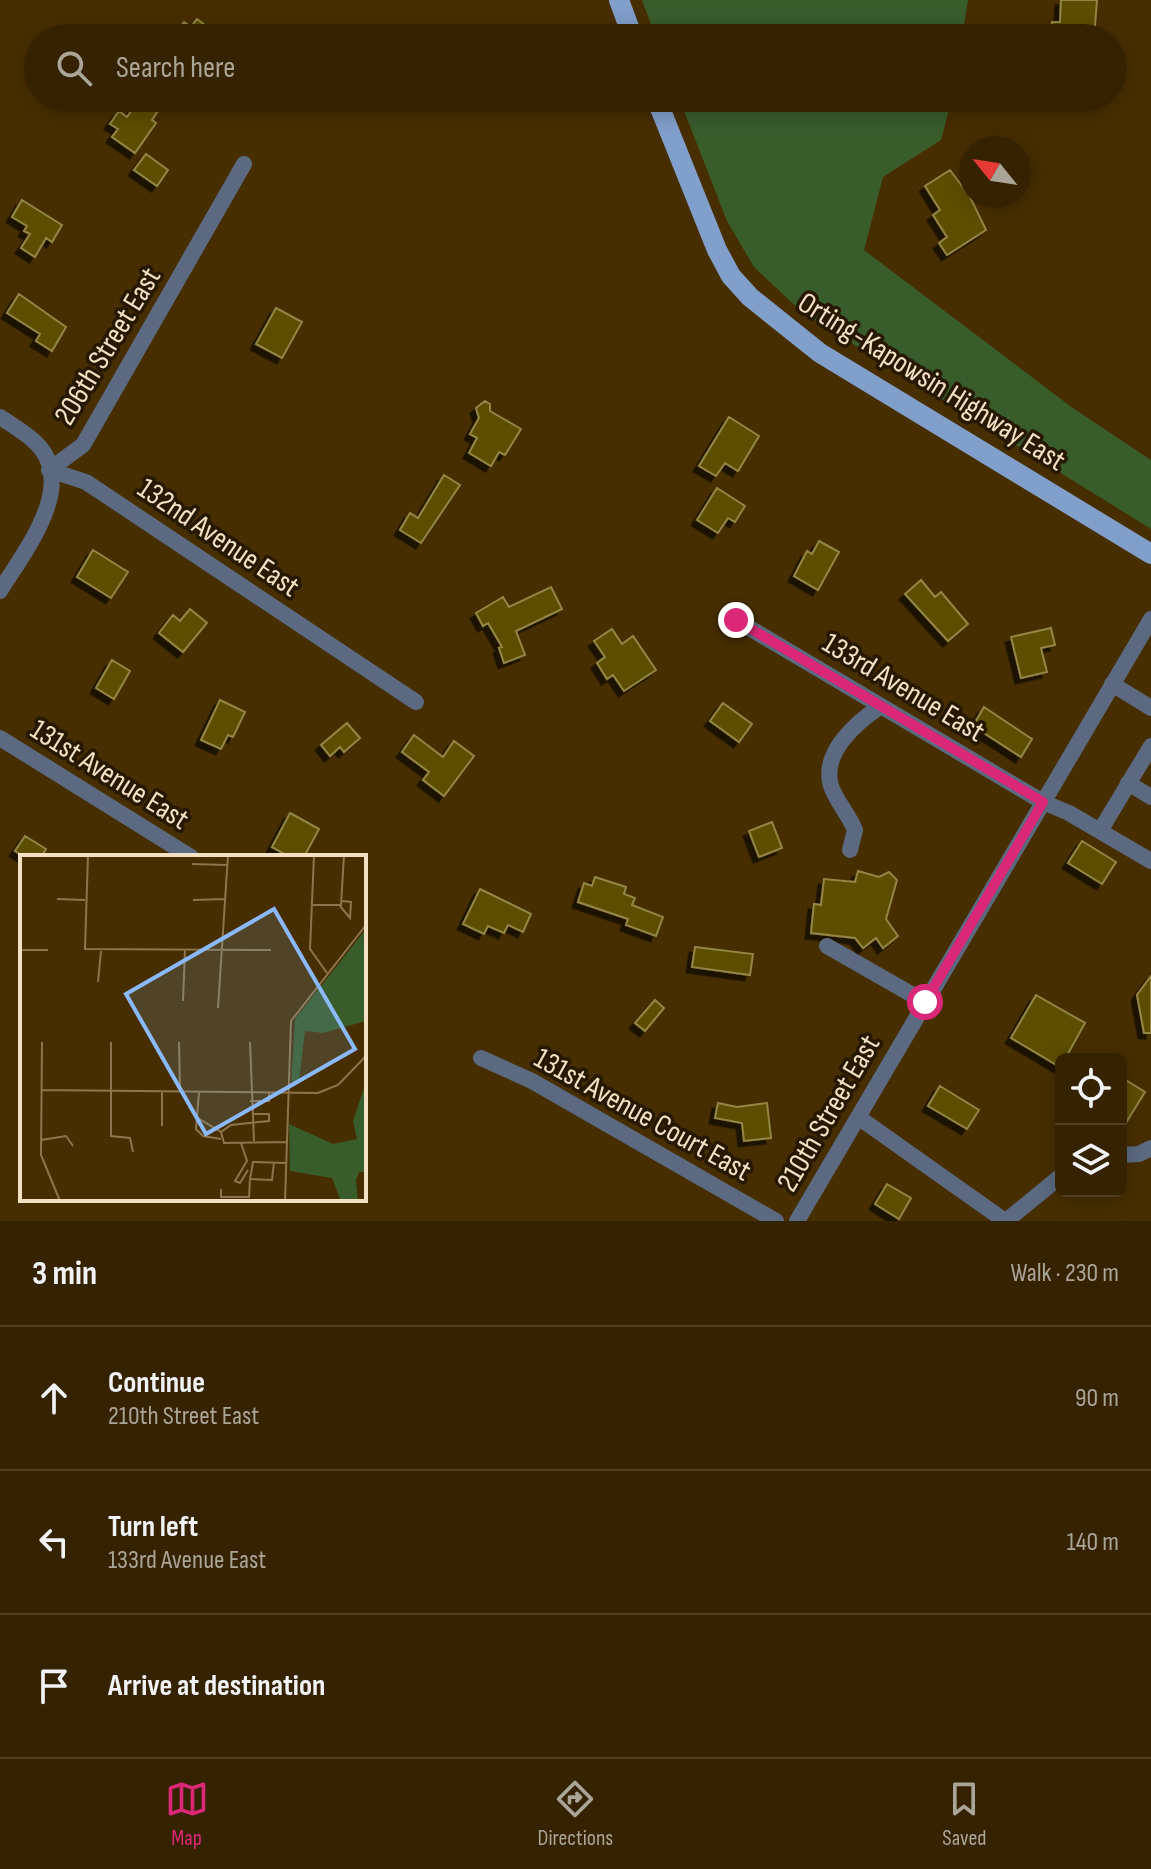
<!DOCTYPE html>
<html lang="en">
<head>
<meta charset="utf-8">
<style>
	body { margin:0; font-family:"Sofia Sans Condensed",sans-serif; background:#3d2a0a; color:#f1f3f6 }
	.controls { position:absolute; right:24px; bottom:24px; display:grid; overflow:hidden; border-radius:12px; box-shadow:0 4px 20px #0003 }
	.controls button { width:72px; height:72px; display:grid; place-items:center; padding:0; border:0; border-bottom:2px solid #4f3f22; background:#352200; color:#f1f3f6; font:40px sans-serif }
	.compass { position:absolute; left:959px; top:136px; width:72px; height:72px; border-radius:50%; background:#352200; box-shadow:0 4px 20px #0003; rotate:300deg }
	.stop { position:absolute; width:24px; height:24px; margin:-18px; border:6px solid #db2777; border-radius:50%; background:#fff }
	.stop.end { background:#db2777; border-color:#fff; box-shadow:0 2px 8px #0008 }
	.list { margin:0; padding:0; list-style:none }
	h2 { display:flex; justify-content:space-between; align-items:center; height:104px; margin:0; padding:0 32px; font-size:34px }
	h2 small { font-size:26px; font-weight:400; color:#aaa499 }
	.list li { display:grid; grid-template-columns:52px 1fr auto; gap:24px; align-items:center; box-sizing:border-box; height:144px; padding:0 32px; border-top:2px solid #4f3f22 }
	.list b { display:block; font-size:30px; white-space:nowrap }
	.list p { margin:0; font-size:26px; white-space:nowrap; color:#aaa499 }
	.list em { font-size:26px; font-style:normal; color:#aaa499 }
	.icon { flex:none; width:44px; height:44px; fill:none; stroke:currentColor; stroke-width:2; stroke-linecap:round; stroke-linejoin:round }
	.map { position:relative; flex:none; width:1151px; height:1221px; overflow:hidden }
	.search { position:absolute; background:#352200; box-shadow:0 4px 20px #0003; left:24px; right:24px; top:24px; height:88px; display:flex; align-items:center; gap:20px; box-sizing:border-box; padding:0 28px; border-radius:44px; color:#aaa499; font-size:30px }
	.sheet { height:536px; background:#352200 }
	nav { display:flex; justify-content:space-around; align-items:center; box-sizing:border-box; height:112px; border-top:2px solid #4f3f22; background:#352200; font-size:22px; color:#aaa499 }
	nav a { display:grid; justify-items:center; gap:4px }
	nav .on { color:#db2777 }
	.map>svg:first-child { display:block }
	.green { fill:#395c2b }
	.building { fill:#5c4e01; stroke:#938544; stroke-width:2; filter:url(#shadow) }
	.lines { fill:none; stroke-linecap:round; stroke-linejoin:round }
	.minor { stroke:#5b6a80; stroke-width:16 }
	.major { stroke:#809fcb; stroke-width:20 }
	.route { stroke:#db2777; stroke-width:10 }
	.labels { text-anchor:middle; stroke-width:7; stroke-linejoin:round; paint-order:stroke }
	.street-label { font-size:30px; fill:#f4e0c3; stroke:#261802 }
	.inset-road { fill:none; stroke:#8c754e; stroke-width:2 }
	.view { fill:#8bbafc; fill-opacity:0.15; stroke:#8bbafc; stroke-width:4 }
	.inset-edge { fill:none; stroke:#f4e0c3; stroke-width:4 }
</style>
</head>
<body>
<div class="map">
<svg width="1151" height="1221" viewBox="0 0 1151 1221">
	<defs>
		<filter id="shadow"><feDropShadow dx="-5.5" dy="5.5" stdDeviation="0" flood-color="#0009"/></filter>
	</defs>
	<rect width="100%" height="100%" fill="#472e00"/>
	<!-- green -->
	<path class="green" d="M 642,0 L 968,0 L 962,38 L 656,38 Z
		M 679,98 L 952,98 L 941,140 L 883,177 L 864,250 L 1070,406 L 1151,460 L 1151,529 L 803,313 L 754,267 L 727,221 Z"/>
	<!-- building -->
	<path class="building" d="M 1061,0 L 1097,0 L 1094,38 L 1051,38 L 1052,22 L 1060,22 Z
		M 197,19 L 222,38 L 171,38 L 184,22 L 191,27 Z
		M 140,98 L 160,108 L 152,120 L 156,123 L 135,153 L 112,137 L 118,129 L 110,124 L 119,111 L 127,117 Z
		M 146,154 L 168,170 L 157,186 L 134,170 Z
		M 950,170 L 970,197 L 986,230 L 947,255 L 939,243 L 947,237 L 933,215 L 940,210 L 925,186 Z
		M 22,200 L 62,225 L 52,242 L 46,238 L 35,257 L 21,248 L 30,234 L 24,231 L 27,226 L 12,217 Z
		M 19,294 L 66,327 L 52,351 L 36,341 L 40,334 L 7,313 Z
		M 276,308 L 302,322 L 282,358 L 256,344 Z
		M 485,401 L 490,404 L 490,411 L 521,429 L 505,455 L 499,452 L 491,466 L 469,453 L 477,438 L 470,434 L 479,418 L 476,408 Z
		M 729,417 L 759,436 L 738,471 L 725,463 L 716,476 L 699,466 Z
		M 444,475 L 460,485 L 421,543 L 400,530 L 410,513 L 418,518 Z
		M 717,488 L 745,506 L 735,522 L 728,518 L 718,533 L 697,520 Z
		M 819,541 L 839,552 L 818,590 L 794,576 L 807,551 L 812,554 Z
		M 93,550 L 128,572 L 111,598 L 77,577 Z
		M 921,580 L 935,597 L 941,592 L 968,624 L 948,641 L 905,594 Z
		M 551,587 L 562,609 L 516,631 L 525,655 L 504,663 L 499,648 L 502,647 L 488,623 L 483,626 L 476,613 L 503,597 L 509,607 Z
		M 190,609 L 207,623 L 183,652 L 159,633 L 173,615 L 180,621 Z
		M 1051,628 L 1055,645 L 1041,648 L 1047,672 L 1021,678 L 1011,637 Z
		M 612,629 L 622,644 L 633,636 L 656,670 L 624,691 L 613,675 L 607,679 L 597,663 L 605,657 L 594,641 Z
		M 112,660 L 130,671 L 114,699 L 96,688 Z
		M 220,700 L 245,712 L 233,737 L 228,735 L 221,749 L 201,740 Z
		M 723,703 L 752,724 L 739,742 L 710,721 Z
		M 984,707 L 1032,739 L 1021,757 L 973,726 Z
		M 347,723 L 360,738 L 344,752 L 340,747 L 330,756 L 321,745 Z
		M 414,735 L 443,757 L 454,741 L 474,756 L 444,796 L 423,780 L 429,772 L 402,752 Z
		M 290,813 L 319,829 L 304,857 L 290,857 L 272,847 Z
		M 772,822 L 782,848 L 759,857 L 749,831 Z
		M 25,836 L 46,849 L 41,857 L 25,857 L 15,851 Z
		M 1082,841 L 1116,862 L 1102,884 L 1068,863 Z
		M 858,871 L 879,877 L 889,872 L 897,880 L 886,919 L 898,936 L 883,948 L 876,938 L 863,948 L 855,938 L 811,933 L 814,904 L 821,905 L 824,879 L 855,882 Z
		M 595,877 L 626,887 L 624,894 L 635,898 L 632,905 L 663,917 L 656,936 L 626,925 L 628,919 L 578,902 L 584,883 L 592,886 Z
		M 480,889 L 531,914 L 523,932 L 508,925 L 504,933 L 488,926 L 484,934 L 463,924 Z
		M 695,947 L 753,954 L 750,975 L 692,967 Z
		M 1151,976 L 1151,1033 L 1144,1033 L 1137,995 Z
		M 1036,995 L 1085,1023 L 1065,1059 L 1061,1059 L 1060,1067 L 1011,1038 Z
		M 655,1000 L 664,1008 L 645,1031 L 635,1023 Z
		M 1121,1077 L 1145,1092 L 1121,1131 Z
		M 940,1086 L 979,1110 L 967,1129 L 928,1106 Z
		M 718,1103 L 737,1107 L 767,1103 L 771,1138 L 744,1141 L 742,1123 L 715,1118 Z
		M 887,1184 L 911,1198 L 899,1219 L 875,1204 Z"/>
	<g class="lines">
		<!-- minor -->
		<path class="minor" d="M 0,417 C 12,425 26,433 36,443 C 79,485 23,553 0,591
			M 49,470 L 86,482 L 416,702
			M 49,470 L 83,445 L 244,164
			M 736,620 L 1043,802 L 1069,813 L 1151,861
			M 1112,684 L 1151,708
			M 0,738 L 191,857
			M 1128,783 L 1151,797
			M 1100,831 L 1151,746
			M 850,850 L 855,830 C 849,815 836,801 831,786 C 821,752 857,722 881,706
			M 827,946 L 925,1002
			M 481,1058 L 532,1081 L 776,1221
			M 858,1117 L 1005,1221
			M 1121,1155 L 1139,1154 L 1151,1148
			M 797,1221 L 1151,619
			M 1006,1221 L 1061,1176"/>
		<!-- major -->
		<path class="major" d="M 619,0 L 633,38
			M 656,98 L 717,250 L 731,276 L 750,297 L 820,353 L 1151,554"/>
	</g>
	<g class="lines">
		<!-- route -->
		<path class="route" d="M 736,620 L 1043,802 L 925,1002"/>
	</g>
	<g class="labels">
		<!-- street labels -->
		<g class="street-label">
			<text transform="translate(107 346) rotate(-59)" y="10">206th Street East</text>
			<text transform="translate(932 381) rotate(32)" y="10">Orting-Kapowsin Highway East</text>
			<text transform="translate(219 537) rotate(34)" y="10">132nd Avenue East</text>
			<text transform="translate(904 687) rotate(31)" y="10">133rd Avenue East</text>
			<text transform="translate(110 774) rotate(32)" y="10">131st Avenue East</text>
			<text transform="translate(828 1113) rotate(-60)" y="10">210th Street East</text>
			<text transform="translate(643 1114) rotate(29)" y="10">131st Avenue Court East</text>
		</g>
	</g>
	<!-- overview -->
	<g transform="translate(20 855)">
		<rect width="346" height="346" fill="#472e00"/>
		<path d="M 346,74 L 346,166 L 303,178 L 285,176 L 279,227 L 271,232 L 275,164 ZM 346,227 L 346,317 L 339,317 L 336,325 L 338,346 L 321,346 L 312,323 L 270,316 L 269,269 L 313,289 L 337,284 L 333,266 Z" fill="#395c2b"/>
		<path class="inset-road" d="M 68,0 L 65,94 L 251,95M 294,0 L 290,94 L 307,118M 172,9 L 207,10M 37,44 L 65,45M 173,45 L 205,44M 292,50 L 321,50 L 324,0M 320,51 L 330,63 L 331,47 L 322,46M 0,95 L 28,95M 78,127 L 81,96M 163,146 L 165,95M 198,153 L 208,0M 22,187 L 21,300 L 40,346M 91,187 L 91,281 L 110,283 L 113,297M 159,187 L 160,236M 230,187 L 234,286M 22,235 L 298,238 L 318,230 L 346,201M 179,237 L 176,274 L 183,281 L 201,284M 230,246 L 249,246 L 249,237M 176,262 L 201,277 L 204,288 L 267,287M 142,271 L 142,236M 201,277 L 211,270 L 249,266 L 249,259 L 232,259M 21,285 L 46,281 L 53,291M 221,288 L 227,306 L 215,326 L 220,328 L 228,315M 254,307 L 252,325 L 230,324 L 233,307 L 234,307 L 266,308M 201,334 L 201,342 L 229,342 L 230,324M 265,346 L 271,166 L 346,70"/>
		<path class="view" d="M 254,54 L 335,194 L 186,279 L 106,139 Z"/>
		<rect width="346" height="346" class="inset-edge"/>
	</g>
</svg>
<div class="controls">
<button><svg class="icon" aria-label="locate" viewBox="0 0 24 24"><circle cx="12" cy="12" r="6"/><path d="M12 2v4M12 18v4M2 12h4M18 12h4"/></svg></button>
<button><svg class="icon" aria-label="layers" viewBox="0 0 24 24"><path d="M12 4l9 5-9 5-9-5zM3 14l9 5 9-5"/></svg></button>
</div>
<svg class="compass" viewBox="-18 -18 36 36"><path d="M0-13l5 13h-10z" fill="#e53935"/><path d="M0 13l5-13h-10z" fill="#aaa499"/></svg>
<div class="stop" style="left:925px;top:1002px"></div>
<div class="stop end" style="left:736px;top:620px"></div>
<div class="search"><svg class="icon" aria-label="search" viewBox="0 0 24 24"><circle cx="10" cy="10" r="6"/><path d="M15 15l6 6"/></svg>Search here</div>
</div>
<section class="sheet">
<h2>3 min<small>Walk · 230 m</small></h2>
<ul class="list">
<li><svg class="icon" aria-label="ahead" viewBox="0 0 24 24"><path d="M12 20V5M6 11l6-6 6 6"/></svg><div><b>Continue</b><p>210th Street East</p></div><em>90 m</em></li>
<li><svg class="icon" aria-label="left" viewBox="0 0 24 24"><path d="M17 20v-9H6M10 6l-5 5 5 5"/></svg><div><b>Turn left</b><p>133rd Avenue East</p></div><em>140 m</em></li>
<li><svg class="icon" aria-label="arrive" viewBox="0 0 24 24"><path d="M6 21V4h12l-3 4 3 4H6"/></svg><div><b>Arrive at destination</b></div></li>
</ul>
</section>
<nav>
<a class="on"><svg class="icon" aria-label="map" viewBox="0 0 24 24"><path d="M3 6l6-2 6 2 6-2v14l-6 2-6-2-6 2zM9 4v14M15 6v14"/></svg>Map</a>
<a><svg class="icon" aria-label="directions" viewBox="0 0 24 24"><path d="M12 3l9 9-9 9-9-9zM9 14v-3h6M13 9l2 2-2 2"/></svg>Directions</a>
<a><svg class="icon" aria-label="saved" viewBox="0 0 24 24"><path d="M7 4h10v16l-5-4-5 4z"/></svg>Saved</a>
</nav>
</body>
</html>
